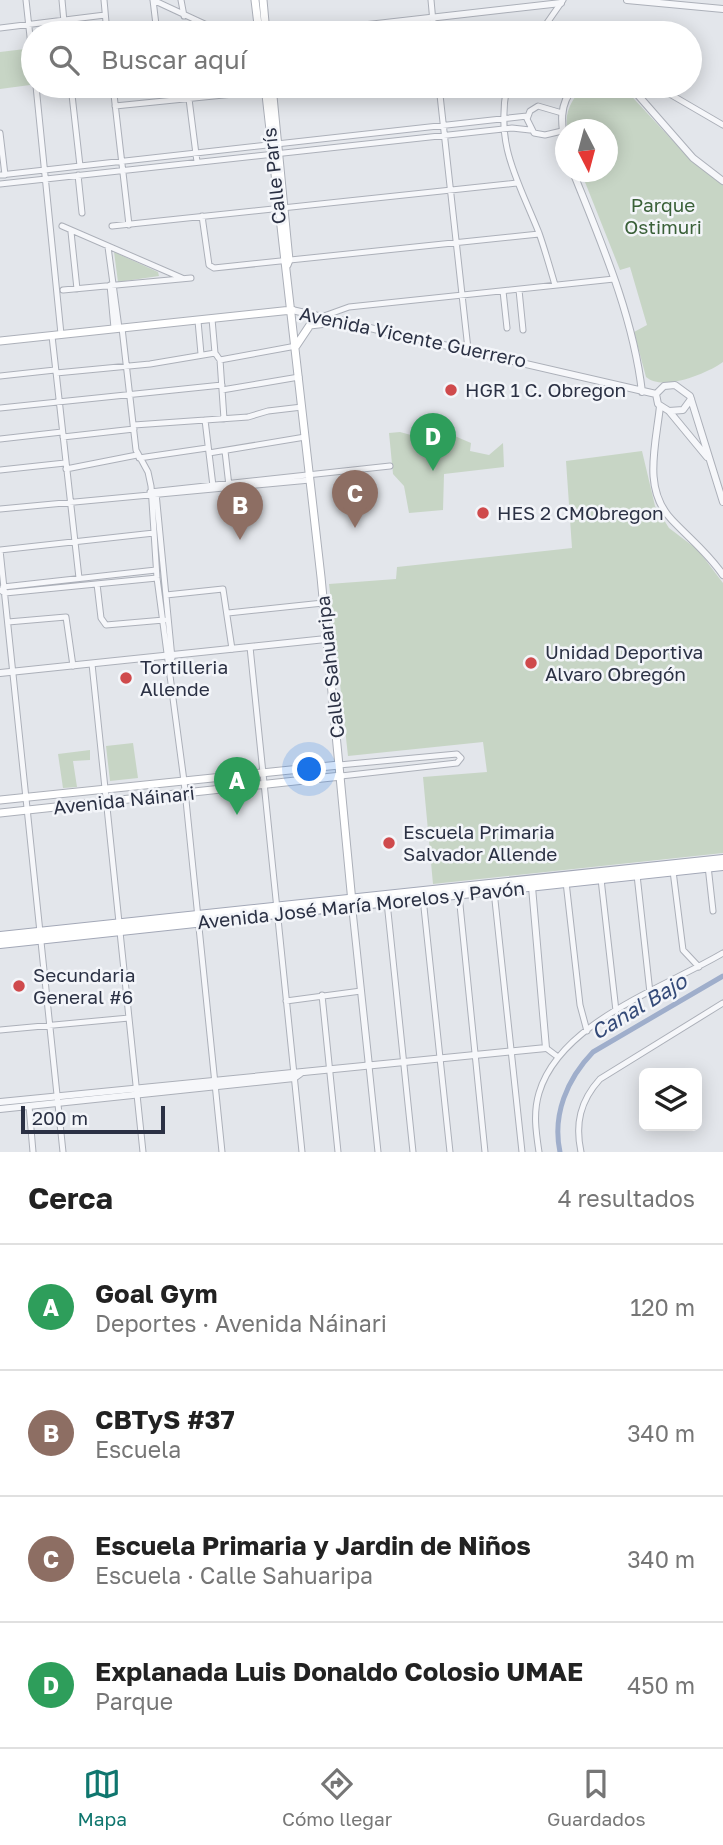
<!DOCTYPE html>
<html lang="es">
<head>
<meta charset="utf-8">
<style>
	body { margin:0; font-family:"Golos Text",sans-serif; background:#f2f2f2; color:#222 }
	.controls { position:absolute; right:21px; bottom:21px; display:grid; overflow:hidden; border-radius:10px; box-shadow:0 4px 18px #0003 }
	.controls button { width:63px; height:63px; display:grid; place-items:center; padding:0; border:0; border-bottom:2px solid #e0e0e0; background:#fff; color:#222; font:35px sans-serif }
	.compass { position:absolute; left:555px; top:119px; width:63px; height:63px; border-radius:50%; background:#fff; box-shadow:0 4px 18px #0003; rotate:174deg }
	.scale { position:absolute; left:21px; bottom:18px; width:144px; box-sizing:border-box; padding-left:7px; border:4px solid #2b3144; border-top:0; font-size:19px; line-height:24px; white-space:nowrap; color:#2b3144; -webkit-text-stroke:5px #f3f5f9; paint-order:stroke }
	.you { position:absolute; left:310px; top:770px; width:24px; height:24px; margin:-18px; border:5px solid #fff; border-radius:50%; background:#1a73e8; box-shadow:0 0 0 10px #1a73e833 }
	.badge { display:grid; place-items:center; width:46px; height:46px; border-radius:50%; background:#0f766e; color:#fff; font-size:23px; font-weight:700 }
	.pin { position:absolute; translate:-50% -58px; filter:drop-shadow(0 2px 4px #0008) }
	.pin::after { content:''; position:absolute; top:37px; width:24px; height:21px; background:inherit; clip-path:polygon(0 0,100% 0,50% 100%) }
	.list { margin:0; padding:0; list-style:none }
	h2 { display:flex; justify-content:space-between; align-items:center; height:91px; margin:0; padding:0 28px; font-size:30px }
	h2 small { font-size:23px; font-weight:400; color:#767676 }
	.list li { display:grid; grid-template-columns:46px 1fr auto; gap:21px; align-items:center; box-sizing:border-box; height:126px; padding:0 28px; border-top:2px solid #e0e0e0 }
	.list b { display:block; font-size:26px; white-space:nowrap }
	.list p { margin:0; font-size:23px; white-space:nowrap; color:#767676 }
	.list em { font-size:23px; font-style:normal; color:#767676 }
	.icon { flex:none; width:38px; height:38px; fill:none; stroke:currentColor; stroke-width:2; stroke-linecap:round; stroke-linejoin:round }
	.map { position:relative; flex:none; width:723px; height:1152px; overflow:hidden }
	.search { position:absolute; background:#fff; box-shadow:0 4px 18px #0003; left:21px; right:21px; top:21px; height:77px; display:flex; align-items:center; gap:18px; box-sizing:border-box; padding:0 24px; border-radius:38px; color:#767676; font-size:26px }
	.sheet { height:595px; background:#fff }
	nav { display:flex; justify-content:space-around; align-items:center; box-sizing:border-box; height:98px; border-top:2px solid #e0e0e0; background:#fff; font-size:19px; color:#767676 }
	nav a { display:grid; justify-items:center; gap:4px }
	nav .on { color:#0f766e }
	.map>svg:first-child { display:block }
	.green { fill:#c7d5c5 }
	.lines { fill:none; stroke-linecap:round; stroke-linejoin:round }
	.canal { stroke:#9faecb; stroke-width:5 }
	.minor-casing { stroke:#acb0b9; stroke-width:7 }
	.tertiary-casing { stroke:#acb0b9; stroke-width:8 }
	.secondary-casing { stroke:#acb0b9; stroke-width:9 }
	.primary-casing { stroke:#a3a8b7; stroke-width:10 }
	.minor { stroke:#f6f7fa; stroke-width:5 }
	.tertiary { stroke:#f6f7fa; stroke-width:6 }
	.secondary { stroke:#fff; stroke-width:7 }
	.primary { stroke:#fff; stroke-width:8 }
	.poi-dot { fill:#cf4a4c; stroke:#f3f5f9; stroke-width:2.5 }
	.labels { text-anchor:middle; stroke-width:5; stroke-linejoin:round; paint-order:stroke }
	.street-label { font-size:19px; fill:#2b3144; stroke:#f3f5f9 }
	.park-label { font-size:19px; fill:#3a6038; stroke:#f3f5f9 }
	.poi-label { font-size:19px; fill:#2b3144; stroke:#f3f5f9; text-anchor:start }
	.water-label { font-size:21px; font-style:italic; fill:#344a78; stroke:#f3f5f9 }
</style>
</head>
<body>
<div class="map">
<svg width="723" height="1152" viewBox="0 0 723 1152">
	<rect width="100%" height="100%" fill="#e3e6eb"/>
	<!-- green -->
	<path class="green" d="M 25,49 L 30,85 L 0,89 L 0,52 Z
		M 584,86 L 623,87 L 685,154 L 723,185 L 723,362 C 708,373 663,392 646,377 L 634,332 L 647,325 L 630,267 L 620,270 L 581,172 L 608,172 L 608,130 L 568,129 C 563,113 573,98 584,86 Z
		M 114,252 L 158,272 L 159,276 L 118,282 Z
		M 400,432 L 447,445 L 450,434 L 471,443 L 470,451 L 489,455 L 503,443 L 504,467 L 444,474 L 443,510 L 409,513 L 404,486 L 393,474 L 389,433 Z
		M 642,451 L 655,506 L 669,528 L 698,550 L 723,583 L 723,853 L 433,884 L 423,777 L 487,772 L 483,742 L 348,756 L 329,584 L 396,579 L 397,567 L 572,548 L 566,461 Z
		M 133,743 L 138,778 L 110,781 L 106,746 Z
		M 90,750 L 90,760 L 73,761 L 77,787 L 63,788 L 58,754 Z"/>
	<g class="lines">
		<!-- canal -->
		<path class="canal" d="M 560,1152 C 552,1115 567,1079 593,1052 L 723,976"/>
		<!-- minor casing -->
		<g class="minor-casing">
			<path id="minor" d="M 26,0 L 33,64
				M 62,0 L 65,33
				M 104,0 L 107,33
				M 153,0 L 224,33
				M 153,0 L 157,33
				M 181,0 L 184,16
				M 431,0 L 434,33
				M 546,25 L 562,33
				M 0,28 L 105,15
				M 540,33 L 563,0
				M 36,86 L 61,334
				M 71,86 L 80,166
				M 113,86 L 129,225
				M 439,86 L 468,349
				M 507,86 C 495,146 518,180 539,233 C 545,250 550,268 555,285
				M 656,86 L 723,125
				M 189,99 L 197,162
				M 115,106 L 314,86
				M 562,113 L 538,106 L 530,111 L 527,119 L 534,133 L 545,135 L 562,131
				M 0,133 L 5,175
				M 0,175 L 527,116
				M 78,175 L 82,213
				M 0,184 L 512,128 L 530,130
				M 202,216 L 209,265 L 214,268 L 539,234
				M 62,226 L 182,278
				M 112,226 L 517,183
				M 71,232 L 77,289
				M 108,247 L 119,328
				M 110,285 L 114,328
				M 63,290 L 191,278
				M 519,290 L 523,330
				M 503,291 L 507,328
				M 324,316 L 349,307 L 614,279
				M 212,319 L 215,353 L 220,360 L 224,419
				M 198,321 L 201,354
				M 122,328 L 136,450 L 148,472 L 151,486 L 157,578 L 184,781 L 222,1152
				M 52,336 L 79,578
				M 220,360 L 296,346
				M 56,373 L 150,364 L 215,353
				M 0,376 L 55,370
				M 222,390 L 299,377
				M 0,408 L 222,385
				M 205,420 L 213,486
				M 134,425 L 248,417 L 268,411 L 302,407
				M 63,437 L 134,429
				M 0,439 L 62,432
				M 225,451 L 229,486
				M 209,453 L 305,437
				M 139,458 L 207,448
				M 66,469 L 137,455
				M 0,470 L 65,463
				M 150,492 L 390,466
				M 156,493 L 172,658
				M 0,509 L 310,480
				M 0,550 L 63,1152
				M 0,550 L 154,533
				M 97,584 L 101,618 L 106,625 L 164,620
				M 3,587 L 156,570
				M 0,590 L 5,593 L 157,578
				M 166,595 L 223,589 L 232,649
				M 228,613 L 323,603
				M 8,622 L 66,617 L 73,666
				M 250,647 L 302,1152
				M 92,664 L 143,1152
				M 339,765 L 457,754 L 461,758 L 457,763 L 341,776
				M 708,866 L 713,911
				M 673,871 L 683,950 L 699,967
				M 637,875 L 650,993
				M 601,879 L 616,1011
				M 566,882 L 580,1005 L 587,1031
				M 494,891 L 522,1152
				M 459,895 L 485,1152
				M 423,898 L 450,1152
				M 387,902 L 413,1152
				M 322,995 L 338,1152
				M 286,1001 L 361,991
				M 0,1030 L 129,1018
				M 546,1048 L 558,1057
				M 369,1066 L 378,1152
				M 29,1106 L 33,1152
				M 539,1152 C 536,1132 533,1113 539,1093 C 560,1022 664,988 723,953
				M 581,1152 C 575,1124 580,1101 600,1079 L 723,1003"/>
		</g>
		<!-- tertiary casing -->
		<g class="tertiary-casing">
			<path id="tertiary" d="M 627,0 L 723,9
				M 298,33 L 561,3
				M 630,86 L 693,158 L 723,181
				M 566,148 C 561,125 558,104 575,86
				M 573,172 C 601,242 633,315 642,392
				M 292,310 L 656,394
				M 660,406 C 656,445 642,489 672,520 C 690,539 708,553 723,575
				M 669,411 L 683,410 L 691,399
				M 707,457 L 669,411 L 658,404 L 656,394 L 664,386 L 675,385 L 690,396 L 723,502
				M 0,673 L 326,639
				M 352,906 L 369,1066
				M 0,1102 L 546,1048 L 532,887
				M 0,1109 L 294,1078 L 301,1073"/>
		</g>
		<!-- secondary casing -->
		<g class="secondary-casing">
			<path id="secondary" d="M 255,0 L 259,33
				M 263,0 L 266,33
				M 265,86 L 321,577 L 352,902
				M 272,86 L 289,260 L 287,265
				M 0,341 L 292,310
				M 296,346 L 310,325 L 343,321
				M 0,800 L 339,765
				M 0,813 L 341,776"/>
		</g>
		<!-- primary casing -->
		<g class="primary-casing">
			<path id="primary" d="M 0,936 L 723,859
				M 0,944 L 723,866"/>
		</g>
		<!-- minor -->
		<use href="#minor" class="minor"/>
		<!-- tertiary -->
		<use href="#tertiary" class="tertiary"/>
		<!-- secondary -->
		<use href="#secondary" class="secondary"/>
		<!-- primary -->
		<use href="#primary" class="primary"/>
	</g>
	<!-- markers -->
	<g class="poi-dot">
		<circle cx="451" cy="390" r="7"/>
		<circle cx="483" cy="513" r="7"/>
		<circle cx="531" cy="663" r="7"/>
		<circle cx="126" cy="678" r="7"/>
		<circle cx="389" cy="843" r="7"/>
		<circle cx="19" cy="986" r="7"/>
	</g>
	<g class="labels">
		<!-- street labels -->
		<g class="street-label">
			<text transform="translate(274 176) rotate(-96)" y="7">Calle París</text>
			<text transform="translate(413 337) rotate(12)" y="7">Avenida Vicente Guerrero</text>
			<text transform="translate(330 667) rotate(-96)" y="7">Calle Sahuaripa</text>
			<text transform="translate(124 800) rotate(-6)" y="7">Avenida Náinari</text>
			<text transform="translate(361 905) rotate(-6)" y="7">Avenida José María Morelos y Pavón</text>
		</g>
		<!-- park labels -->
		<g class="park-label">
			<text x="663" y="212">Parque<tspan x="663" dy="22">Ostimuri</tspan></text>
		</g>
		<!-- poi labels -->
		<g class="poi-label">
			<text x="465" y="397">HGR 1 C. Obregon</text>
			<text x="497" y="520">HES 2 CMObregon</text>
			<text x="545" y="659">Unidad Deportiva<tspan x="545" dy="22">Alvaro Obregón</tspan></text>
			<text x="140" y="674">Tortilleria<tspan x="140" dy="22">Allende</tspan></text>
			<text x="403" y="839">Escuela Primaria<tspan x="403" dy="22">Salvador Allende</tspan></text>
			<text x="33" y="982">Secundaria<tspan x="33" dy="22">General #6</tspan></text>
		</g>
		<!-- water labels -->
		<g class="water-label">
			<text transform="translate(639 1007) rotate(-31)" y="7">Canal Bajo</text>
		</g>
	</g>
</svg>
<div class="controls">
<button><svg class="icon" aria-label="layers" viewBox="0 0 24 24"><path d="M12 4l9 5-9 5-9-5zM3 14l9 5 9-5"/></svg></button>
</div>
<svg class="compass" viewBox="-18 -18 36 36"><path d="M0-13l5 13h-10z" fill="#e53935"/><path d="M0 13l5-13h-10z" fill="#767676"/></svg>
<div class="scale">200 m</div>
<div class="you"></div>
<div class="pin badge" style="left:237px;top:815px;background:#2e9e5b">A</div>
<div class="pin badge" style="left:240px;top:540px;background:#8d6e63">B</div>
<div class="pin badge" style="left:355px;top:528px;background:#8d6e63">C</div>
<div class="pin badge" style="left:433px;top:471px;background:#2e9e5b">D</div>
<div class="search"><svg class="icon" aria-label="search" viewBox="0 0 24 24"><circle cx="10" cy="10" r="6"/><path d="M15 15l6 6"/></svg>Buscar aquí</div>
</div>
<section class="sheet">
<h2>Cerca<small>4 resultados</small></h2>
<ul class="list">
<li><span class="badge" style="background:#2e9e5b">A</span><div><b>Goal Gym</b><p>Deportes · Avenida Náinari</p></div><em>120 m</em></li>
<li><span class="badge" style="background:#8d6e63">B</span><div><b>CBTyS #37</b><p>Escuela</p></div><em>340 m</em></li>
<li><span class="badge" style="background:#8d6e63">C</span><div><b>Escuela Primaria y Jardin de Niños</b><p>Escuela · Calle Sahuaripa</p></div><em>340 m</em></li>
<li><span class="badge" style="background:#2e9e5b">D</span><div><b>Explanada Luis Donaldo Colosio UMAE</b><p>Parque</p></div><em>450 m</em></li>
</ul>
</section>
<nav>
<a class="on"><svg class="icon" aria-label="map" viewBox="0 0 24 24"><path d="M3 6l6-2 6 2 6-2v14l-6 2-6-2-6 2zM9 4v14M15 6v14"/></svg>Mapa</a>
<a><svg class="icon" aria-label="directions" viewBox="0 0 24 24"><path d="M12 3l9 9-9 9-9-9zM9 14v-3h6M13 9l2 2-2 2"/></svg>Cómo llegar</a>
<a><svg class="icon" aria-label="saved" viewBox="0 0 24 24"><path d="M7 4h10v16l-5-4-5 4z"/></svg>Guardados</a>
</nav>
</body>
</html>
